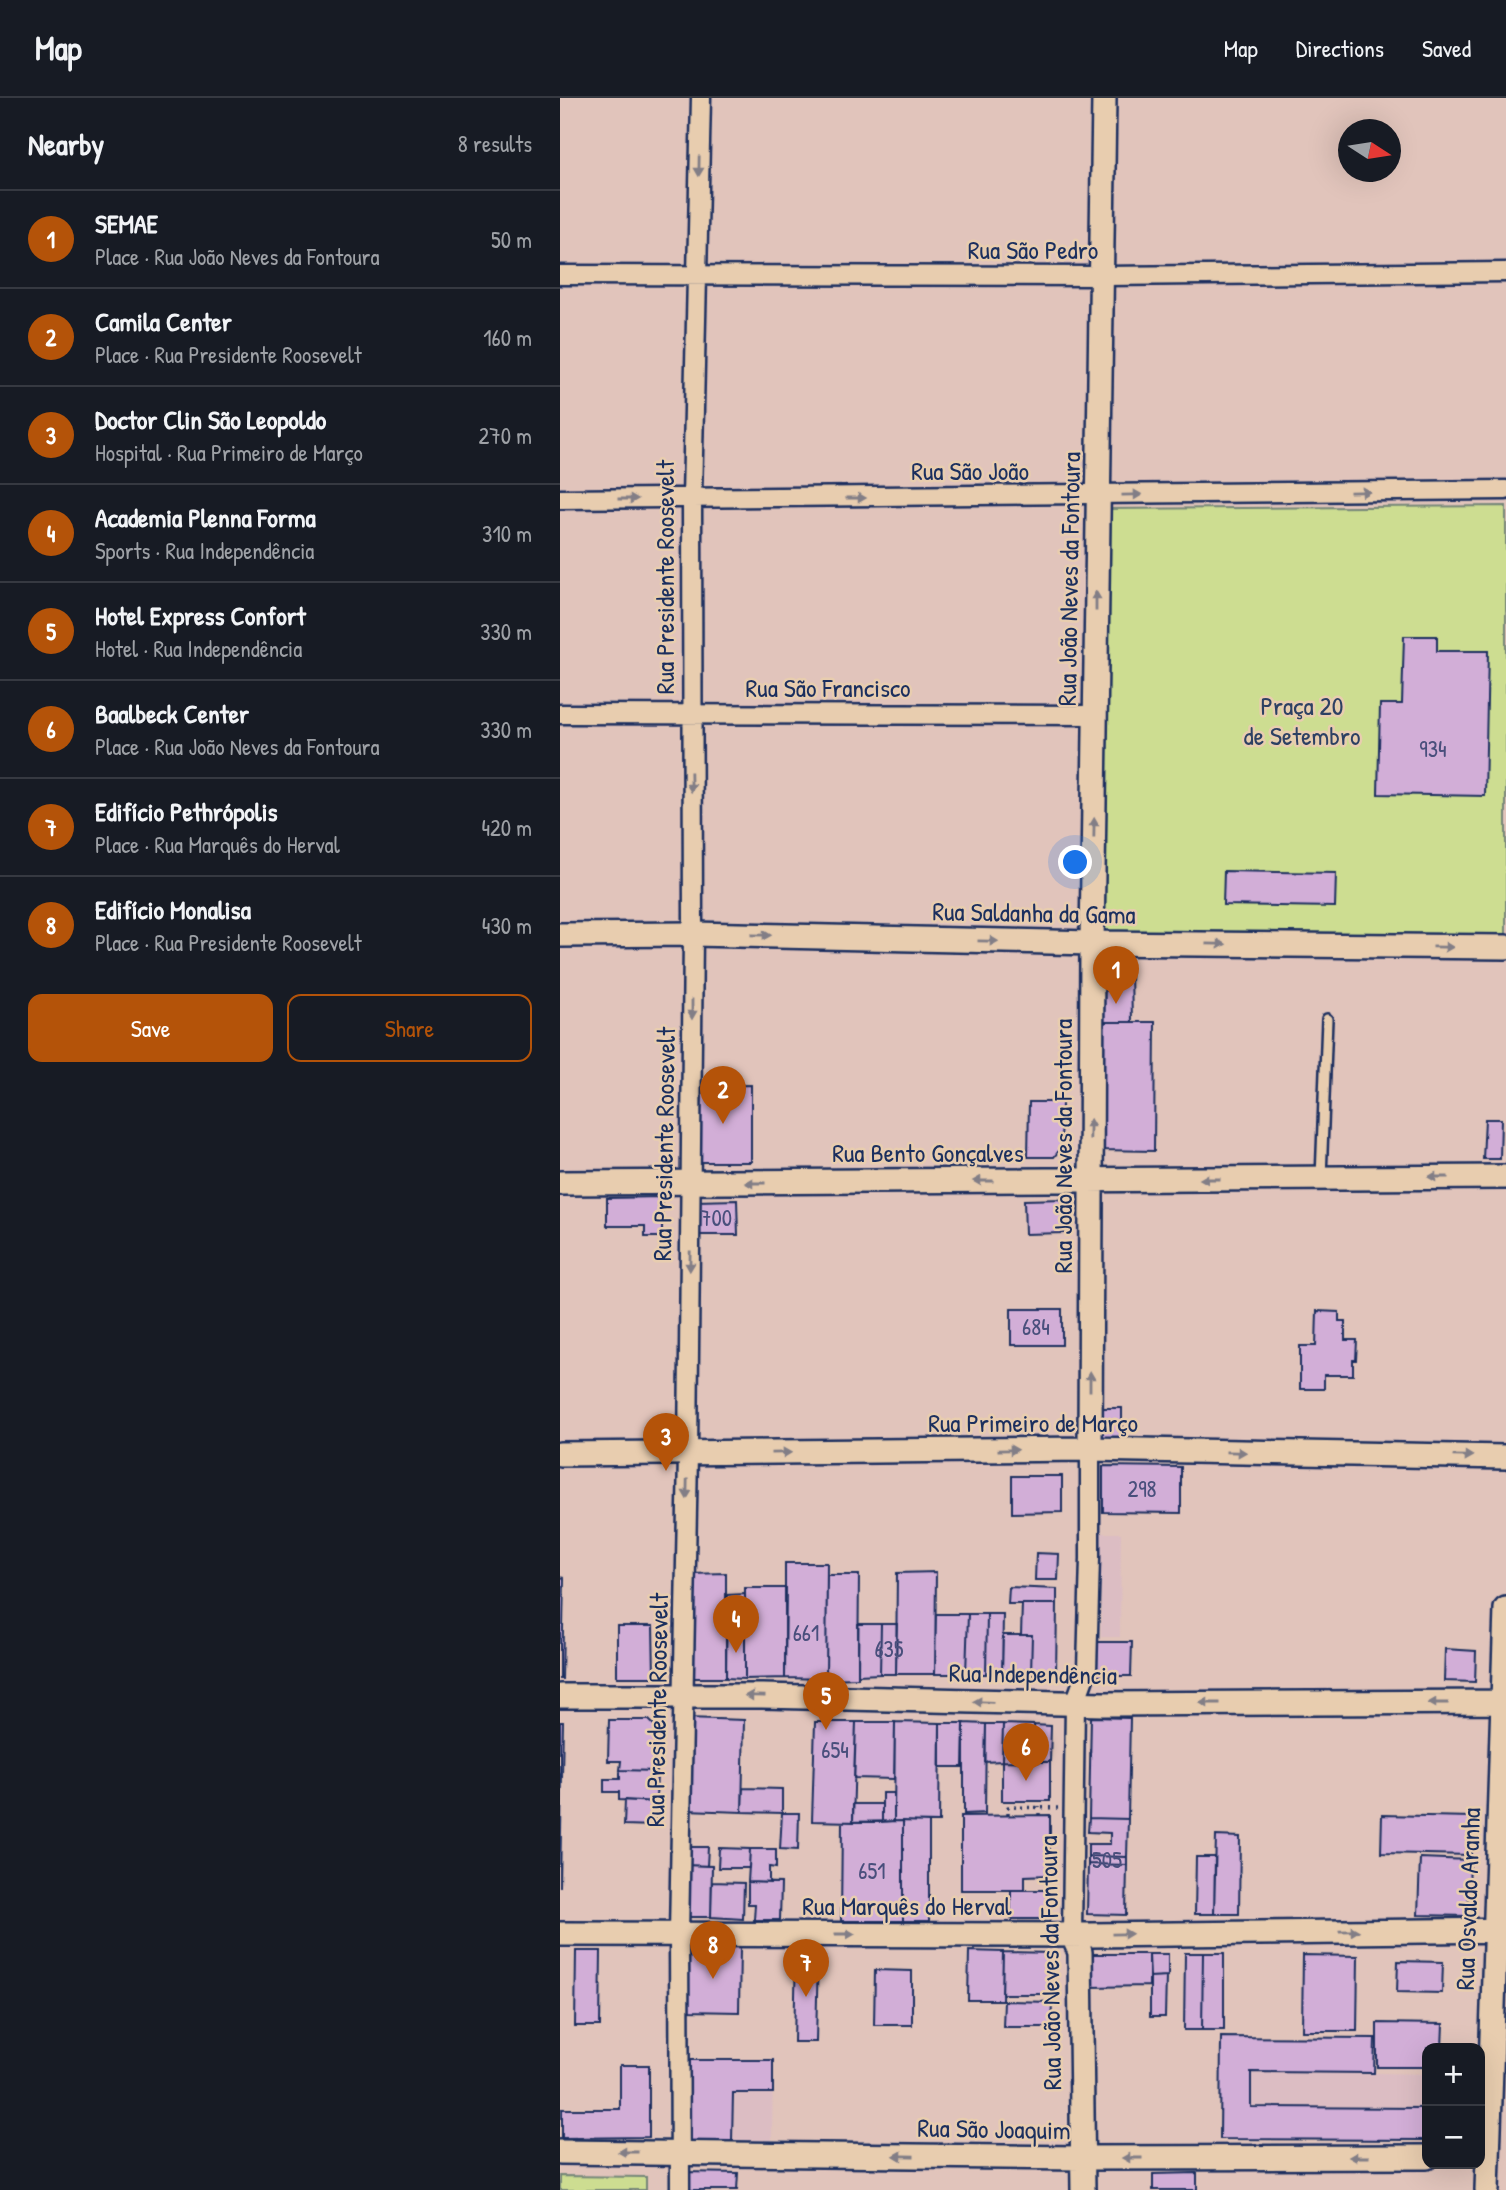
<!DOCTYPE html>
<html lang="en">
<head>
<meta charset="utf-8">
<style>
	body { margin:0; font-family:"Patrick Hand",sans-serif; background:#242831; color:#f1f3f6 }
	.controls { position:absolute; right:21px; bottom:21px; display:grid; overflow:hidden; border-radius:14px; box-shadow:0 7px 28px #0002 }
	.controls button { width:63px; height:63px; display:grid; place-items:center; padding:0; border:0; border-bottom:2px solid #363941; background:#171b24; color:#f1f3f6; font:35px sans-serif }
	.compass { position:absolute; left:778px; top:21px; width:63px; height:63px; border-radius:50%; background:#171b24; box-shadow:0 7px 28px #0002; rotate:102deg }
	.you { position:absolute; left:516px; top:765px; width:24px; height:24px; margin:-18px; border:5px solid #fff; border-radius:50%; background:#1a73e8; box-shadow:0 0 0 10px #1a73e833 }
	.badge { display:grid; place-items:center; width:46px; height:46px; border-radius:50%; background:#b45309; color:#fff; font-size:23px; font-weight:700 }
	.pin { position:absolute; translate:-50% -58px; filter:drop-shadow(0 2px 4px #0008) }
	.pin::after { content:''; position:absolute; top:37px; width:24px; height:21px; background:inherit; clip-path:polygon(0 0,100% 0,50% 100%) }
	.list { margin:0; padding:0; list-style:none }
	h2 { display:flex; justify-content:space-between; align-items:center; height:91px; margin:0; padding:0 28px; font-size:30px }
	h2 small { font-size:23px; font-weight:400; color:#9ea1a6 }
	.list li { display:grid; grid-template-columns:46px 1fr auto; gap:21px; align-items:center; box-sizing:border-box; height:98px; padding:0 28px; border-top:2px solid #363941 }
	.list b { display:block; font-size:26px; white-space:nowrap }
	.list p { margin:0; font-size:23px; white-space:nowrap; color:#9ea1a6 }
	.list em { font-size:23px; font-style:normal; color:#9ea1a6 }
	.actions { display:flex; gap:14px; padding:21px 28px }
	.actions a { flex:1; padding:16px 0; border:2px solid #b45309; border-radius:14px; text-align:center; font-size:24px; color:#b45309 }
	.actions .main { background:#b45309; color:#fff }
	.map { position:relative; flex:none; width:946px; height:2092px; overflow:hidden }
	header { display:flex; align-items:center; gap:42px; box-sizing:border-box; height:98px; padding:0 35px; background:#171b24; border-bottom:2px solid #363941 }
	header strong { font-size:33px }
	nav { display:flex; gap:38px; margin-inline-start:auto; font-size:24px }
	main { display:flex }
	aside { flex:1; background:#171b24 }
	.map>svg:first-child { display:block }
	.built { fill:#dcbdc3 }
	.green { fill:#cddd91; stroke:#748678; stroke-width:2 }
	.building { fill:#d2aed7; stroke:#1b2f5e; stroke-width:2 }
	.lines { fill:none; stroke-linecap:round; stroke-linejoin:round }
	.service-casing { stroke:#1b2f5e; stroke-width:14 }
	.minor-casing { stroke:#1b2f5e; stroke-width:23 }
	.tertiary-casing { stroke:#1b2f5e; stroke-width:28 }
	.path { stroke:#1b2f5e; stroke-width:3.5; stroke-dasharray:2 5; stroke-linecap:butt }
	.service { stroke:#e8cdaf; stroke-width:9 }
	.minor { stroke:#e8cdaf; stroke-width:18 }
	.tertiary { stroke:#e8cdaf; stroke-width:23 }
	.oneway { fill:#827e86 }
	.labels { text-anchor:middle; stroke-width:5; stroke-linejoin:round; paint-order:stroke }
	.number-label { font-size:23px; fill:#494f7c }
	.street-label { font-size:26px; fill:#1b2f5e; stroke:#e8cdaf }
	.park-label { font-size:26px; fill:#2d4063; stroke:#e8cdaf }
</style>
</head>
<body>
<header>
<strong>Map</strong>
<nav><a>Map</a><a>Directions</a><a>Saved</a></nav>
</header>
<main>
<aside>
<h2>Nearby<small>8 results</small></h2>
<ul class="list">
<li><span class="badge">1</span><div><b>SEMAE</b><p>Place · Rua João Neves da Fontoura</p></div><em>50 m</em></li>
<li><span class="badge">2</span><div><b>Camila Center</b><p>Place · Rua Presidente Roosevelt</p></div><em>160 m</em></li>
<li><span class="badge">3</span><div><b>Doctor Clin São Leopoldo</b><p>Hospital · Rua Primeiro de Março</p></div><em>270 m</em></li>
<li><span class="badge">4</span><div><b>Academia Plenna Forma</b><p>Sports · Rua Independência</p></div><em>310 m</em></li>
<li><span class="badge">5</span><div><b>Hotel Express Confort</b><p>Hotel · Rua Independência</p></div><em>330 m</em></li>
<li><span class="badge">6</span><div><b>Baalbeck Center</b><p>Place · Rua João Neves da Fontoura</p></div><em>330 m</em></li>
<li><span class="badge">7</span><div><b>Edifício Pethrópolis</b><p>Place · Rua Marquês do Herval</p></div><em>420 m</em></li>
<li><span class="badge">8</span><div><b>Edifício Monalisa</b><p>Place · Rua Presidente Roosevelt</p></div><em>430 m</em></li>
</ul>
<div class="actions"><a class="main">Save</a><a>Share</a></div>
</aside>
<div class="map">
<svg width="946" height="2092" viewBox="0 0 946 2092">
	<rect width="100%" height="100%" fill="#e1c4bb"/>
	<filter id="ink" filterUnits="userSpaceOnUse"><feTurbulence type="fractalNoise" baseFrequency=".0143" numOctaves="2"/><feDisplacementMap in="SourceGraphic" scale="14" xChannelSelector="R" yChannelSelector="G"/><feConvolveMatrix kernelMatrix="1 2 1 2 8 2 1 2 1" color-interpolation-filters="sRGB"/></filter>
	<g filter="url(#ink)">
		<!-- built -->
		<path class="built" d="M 541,1435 L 561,1435 L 560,1539 L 541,1539 Z
			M 661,1939 L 815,1940 L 815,1975 L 867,1976 L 867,2042 L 660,2041 Z
			M 127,1962 L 213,1962 L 212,2043 L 127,2043 Z"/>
		<!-- green -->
		<path class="green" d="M 946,408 L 946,838 L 536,835 L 541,411 Z
			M 0,2078 L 86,2079 L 86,2092 L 0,2092 Z"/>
		<!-- building -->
		<path class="building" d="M 844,538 L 877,538 L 877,553 L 928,553 L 925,698 L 818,696 L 820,606 L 842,606 Z
			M 664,773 L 776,775 L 775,809 L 663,807 Z
			M 547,873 L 571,873 L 572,924 L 540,924 L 540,888 L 548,888 Z
			M 540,924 L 595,924 L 594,1053 L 539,1052 Z
			M 191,987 L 191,1064 L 136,1064 L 135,988 Z
			M 469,1004 L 502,1004 L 501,1050 L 494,1059 L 468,1059 Z
			M 925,1021 L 941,1021 L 940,1061 L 923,1061 Z
			M 102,1099 L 102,1139 L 85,1139 L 85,1128 L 47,1128 L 47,1100 Z
			M 504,1101 L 504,1135 L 465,1136 L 464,1102 Z
			M 177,1102 L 178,1137 L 135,1137 L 135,1103 Z
			M 451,1211 L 502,1211 L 502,1247 L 451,1247 Z
			M 757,1213 L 779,1214 L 779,1223 L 785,1223 L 785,1242 L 797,1242 L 796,1262 L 793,1262 L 793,1277 L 764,1277 L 764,1291 L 740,1291 L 740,1248 L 756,1248 Z
			M 537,1310 L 562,1310 L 562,1342 L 537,1342 Z
			M 543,1368 L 621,1369 L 621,1415 L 543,1414 Z
			M 452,1378 L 502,1378 L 502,1414 L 452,1415 Z
			M 476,1455 L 499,1456 L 498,1482 L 475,1482 Z
			M 225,1465 L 267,1465 L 266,1581 L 225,1580 Z
			M 376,1474 L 375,1576 L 336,1576 L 337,1475 Z
			M 166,1475 L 166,1580 L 130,1580 L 130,1476 Z
			M 267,1477 L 299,1477 L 298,1580 L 266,1581 Z
			M 0,1479 L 4,1480 L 2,1581 L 0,1581 Z
			M 449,1489 L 497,1491 L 497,1506 L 448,1506 Z
			M 185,1490 L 226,1490 L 225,1580 L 185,1581 Z
			M 185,1496 L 185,1581 L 166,1580 L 167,1497 Z
			M 462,1506 L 497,1506 L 496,1577 L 471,1577 L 472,1537 L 461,1537 Z
			M 376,1516 L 408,1516 L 406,1576 L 375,1576 Z
			M 408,1516 L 427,1516 L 426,1576 L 406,1576 Z
			M 427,1516 L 443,1516 L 442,1576 L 426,1576 Z
			M 298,1526 L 321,1526 L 320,1576 L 298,1577 Z
			M 321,1526 L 337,1526 L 336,1576 L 320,1576 Z
			M 57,1528 L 93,1528 L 94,1579 L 57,1579 Z
			M 443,1537 L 472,1537 L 471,1577 L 442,1576 Z
			M 536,1544 L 572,1544 L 571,1578 L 535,1578 Z
			M 885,1551 L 916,1553 L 915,1584 L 884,1583 Z
			M 531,1619 L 570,1620 L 568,1721 L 529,1720 Z
			M 127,1620 L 184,1622 L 182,1714 L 126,1712 Z
			M 49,1622 L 89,1622 L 94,1627 L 98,1633 L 97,1673 L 60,1672 L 61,1663 L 48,1663 Z
			M 0,1624 L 3,1624 L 0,1789 Z
			M 255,1624 L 296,1624 L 293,1724 L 252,1723 Z
			M 296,1624 L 335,1624 L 334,1681 L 294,1680 Z
			M 335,1624 L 380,1625 L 379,1724 L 334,1723 Z
			M 380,1625 L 404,1625 L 403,1669 L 380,1669 Z
			M 404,1625 L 426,1626 L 425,1715 L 404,1716 Z
			M 426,1626 L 443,1626 L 442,1663 L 425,1664 Z
			M 443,1626 L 474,1627 L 473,1664 L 442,1663 Z
			M 474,1627 L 491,1628 L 490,1664 L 473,1664 Z
			M 442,1663 L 490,1664 L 490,1703 L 442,1703 Z
			M 60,1672 L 97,1673 L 96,1704 L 59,1702 L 59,1694 L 44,1694 L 44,1681 L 60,1681 Z
			M 183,1690 L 222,1691 L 222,1715 L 182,1714 Z
			M 322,1695 L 334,1695 L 334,1723 L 322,1724 Z
			M 65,1702 L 96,1704 L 95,1728 L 64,1727 Z
			M 293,1706 L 322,1706 L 322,1724 L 293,1724 Z
			M 222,1715 L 239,1715 L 238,1752 L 220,1751 Z
			M 490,1717 L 490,1777 L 465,1778 L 465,1792 L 401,1792 L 401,1718 Z
			M 822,1717 L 912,1719 L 911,1757 L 821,1755 Z
			M 529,1720 L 568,1721 L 567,1759 L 528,1758 L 528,1746 L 550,1746 L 550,1735 L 528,1734 Z
			M 343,1723 L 369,1724 L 369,1823 L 343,1823 Z
			M 343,1723 L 343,1823 L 281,1823 L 282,1724 Z
			M 656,1738 L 680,1739 L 679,1816 L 654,1816 Z
			M 125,1749 L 148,1749 L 147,1768 L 125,1767 Z
			M 159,1750 L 190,1751 L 189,1770 L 158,1770 Z
			M 190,1751 L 216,1751 L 216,1770 L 209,1769 L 209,1785 L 188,1784 Z
			M 528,1758 L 567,1759 L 567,1767 L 528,1766 Z
			M 636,1759 L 655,1759 L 654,1816 L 635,1816 Z
			M 860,1760 L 910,1762 L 908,1818 L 858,1817 Z
			M 528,1766 L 567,1767 L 566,1817 L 527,1816 Z
			M 125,1767 L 152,1768 L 151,1819 L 123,1819 Z
			M 152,1784 L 184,1785 L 183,1821 L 151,1819 Z
			M 188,1784 L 221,1785 L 220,1822 L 194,1822 L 195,1806 L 188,1806 Z
			M 451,1792 L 490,1792 L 490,1821 L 451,1821 Z
			M 126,1847 L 180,1848 L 179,1914 L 126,1913 Z
			M 16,1853 L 41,1853 L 40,1928 L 15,1928 Z
			M 409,1853 L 443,1854 L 442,1902 L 408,1902 Z
			M 236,1854 L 258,1854 L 256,1944 L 234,1944 Z
			M 443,1854 L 492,1855 L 492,1896 L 442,1896 Z
			M 625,1855 L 643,1855 L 642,1932 L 624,1932 Z
			M 643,1855 L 664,1855 L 664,1932 L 642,1932 Z
			M 530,1856 L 589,1856 L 589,1888 L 530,1889 Z
			M 589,1856 L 608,1856 L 608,1878 L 590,1879 Z
			M 743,1857 L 798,1858 L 797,1933 L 742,1933 Z
			M 838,1863 L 883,1864 L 882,1895 L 837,1894 Z
			M 315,1872 L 352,1873 L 352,1927 L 314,1927 Z
			M 606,1878 L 605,1919 L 590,1919 L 590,1879 Z
			M 444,1903 L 492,1904 L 491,1929 L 443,1929 Z
			M 817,1925 L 883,1926 L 882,1950 L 867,1950 L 867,1969 L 817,1969 Z
			M 661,1939 L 815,1940 L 814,1975 L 691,1974 L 691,2009 L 867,2010 L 867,2042 L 660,2041 Z
			M 127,1962 L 213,1962 L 213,1995 L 173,1995 L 172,2043 L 127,2043 Z
			M 60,1967 L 89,1967 L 89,2039 L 2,2040 L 2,2011 L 60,2011 Z
			M 123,2074 L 178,2075 L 177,2092 L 123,2092 Z
			M 637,2075 L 637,2092 L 593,2092 L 593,2076 Z"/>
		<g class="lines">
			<!-- service casing -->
			<g class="service-casing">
				<path id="service" d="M 761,1080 L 767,921"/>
			</g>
			<!-- minor casing -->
			<g class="minor-casing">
				<path id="minor" d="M 0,177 L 543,178 L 946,174
					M 0,401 L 946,392
					M 0,616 L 536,617
					M 512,1836 L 515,1605 L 527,1572 L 530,1460 L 530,1351
					M 120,2092 L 119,1836 L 128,1356 L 133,836 L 132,400 L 141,0"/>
			</g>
			<!-- tertiary casing -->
			<g class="tertiary-casing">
				<path id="tertiary" d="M 0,837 L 133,836 L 532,845 L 946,849
					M 0,1085 L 946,1079
					M 530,1351 L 532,845 L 544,0
					M 0,1356 L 530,1351 L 946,1359
					M 0,1598 L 202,1598 L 543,1606 L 946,1604
					M 0,1836 L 531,1837 L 946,1832
					M 512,1836 L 520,1854 L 523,2092
					M 0,2054 L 521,2060 L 867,2059
					M 927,2092 L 946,1511"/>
			</g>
			<!-- path -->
			<path class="path" d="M 448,1717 L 448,1709 L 498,1710
				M 479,1717 L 479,1709"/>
			<!-- service -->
			<use href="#service" class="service"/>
			<!-- minor -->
			<use href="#minor" class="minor"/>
			<!-- tertiary -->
			<use href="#tertiary" class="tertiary"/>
		</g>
		<!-- one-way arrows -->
		<defs><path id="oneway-solid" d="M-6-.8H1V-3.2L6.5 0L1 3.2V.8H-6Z" transform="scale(1.75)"/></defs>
		<g class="oneway">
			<use href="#oneway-solid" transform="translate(139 68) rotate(91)"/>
			<use href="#oneway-solid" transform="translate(800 394) rotate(-1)"/>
			<use href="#oneway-solid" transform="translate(572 397) rotate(-1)"/>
			<use href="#oneway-solid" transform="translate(296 400)"/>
			<use href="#oneway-solid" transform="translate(68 401)"/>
			<use href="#oneway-solid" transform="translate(536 503) rotate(-90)"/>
			<use href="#oneway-solid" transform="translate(131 684) rotate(89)"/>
			<use href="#oneway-solid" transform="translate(534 730) rotate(-89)"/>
			<use href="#oneway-solid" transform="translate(201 837) rotate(1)"/>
			<use href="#oneway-solid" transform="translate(428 843) rotate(1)"/>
			<use href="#oneway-solid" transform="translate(656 846) rotate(1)"/>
			<use href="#oneway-solid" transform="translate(883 849) rotate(1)"/>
			<use href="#oneway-solid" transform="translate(132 911) rotate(90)"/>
			<use href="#oneway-solid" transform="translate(530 1031) rotate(-89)"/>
			<use href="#oneway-solid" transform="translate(878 1079) rotate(180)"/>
			<use href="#oneway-solid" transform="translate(650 1081) rotate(180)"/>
			<use href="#oneway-solid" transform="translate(423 1083) rotate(180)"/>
			<use href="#oneway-solid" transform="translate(195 1085) rotate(180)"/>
			<use href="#oneway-solid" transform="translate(130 1163) rotate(91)"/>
			<use href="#oneway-solid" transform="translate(530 1283) rotate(-90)"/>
			<use href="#oneway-solid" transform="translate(448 1352) rotate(-1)"/>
			<use href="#oneway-solid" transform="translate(676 1354) rotate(1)"/>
			<use href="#oneway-solid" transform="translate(221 1355) rotate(-1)"/>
			<use href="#oneway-solid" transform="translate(903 1358) rotate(1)"/>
			<use href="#oneway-solid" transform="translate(127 1391) rotate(91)"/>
			<use href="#oneway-solid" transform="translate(195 1598) rotate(-179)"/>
			<use href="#oneway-solid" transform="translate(423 1604) rotate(-178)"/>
			<use href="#oneway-solid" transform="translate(650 1605) rotate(180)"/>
			<use href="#oneway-solid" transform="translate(878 1605) rotate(180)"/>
			<use href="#oneway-solid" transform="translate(789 1833) rotate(-1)"/>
			<use href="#oneway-solid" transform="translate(285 1836)"/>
			<use href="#oneway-solid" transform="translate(562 1836) rotate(-1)"/>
			<use href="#oneway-solid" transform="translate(68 2054) rotate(-180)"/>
			<use href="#oneway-solid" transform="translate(344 2058) rotate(-179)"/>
			<use href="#oneway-solid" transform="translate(799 2059) rotate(180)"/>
			<use href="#oneway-solid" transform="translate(572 2060) rotate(180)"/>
		</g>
	</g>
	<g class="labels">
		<!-- number labels -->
		<g class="number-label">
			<text x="873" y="659">934</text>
			<text x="156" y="1128">700</text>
			<text x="476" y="1237">684</text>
			<text x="582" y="1399">298</text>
			<text x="246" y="1543">661</text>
			<text x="329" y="1559">635</text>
			<text x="275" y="1660">654</text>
			<text x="547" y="1770">505</text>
			<text x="312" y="1781">651</text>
		</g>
		<!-- street labels -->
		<g class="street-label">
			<text x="473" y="161">Rua São Pedro</text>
			<text x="410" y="382">Rua São João</text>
			<text transform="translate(105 479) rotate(-90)" y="9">Rua Presidente Roosevelt</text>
			<text transform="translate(509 481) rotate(-89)" y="9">Rua João Neves da Fontoura</text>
			<text x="268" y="599">Rua São Francisco</text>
			<text transform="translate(474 815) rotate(1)" y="9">Rua Saldanha da Gama</text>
			<text transform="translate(104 1046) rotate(-89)" y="9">Rua Presidente Roosevelt</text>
			<text transform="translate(503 1048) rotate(-90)" y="9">Rua João Neves da Fontoura</text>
			<text x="368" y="1064">Rua Bento Gonçalves</text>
			<text x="473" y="1334">Rua Primeiro de Março</text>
			<text transform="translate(473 1576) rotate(1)" y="9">Rua Independência</text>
			<text transform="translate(97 1612) rotate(-89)" y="9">Rua Presidente Roosevelt</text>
			<text transform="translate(908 1801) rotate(-88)" y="9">Rua Osvaldo Aranha</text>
			<text x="347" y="1817">Rua Marquês do Herval</text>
			<text transform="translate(490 1865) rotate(-91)" y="9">Rua João Neves da Fontoura</text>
			<text transform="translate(434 2031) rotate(1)" y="9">Rua São Joaquim</text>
		</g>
		<!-- park labels -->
		<g class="park-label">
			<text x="742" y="617">Praça 20<tspan x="742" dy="30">de Setembro</tspan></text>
		</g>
	</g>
</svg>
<div class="controls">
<button>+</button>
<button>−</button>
</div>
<svg class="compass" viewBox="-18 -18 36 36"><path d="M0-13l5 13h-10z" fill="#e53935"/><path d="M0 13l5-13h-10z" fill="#9ea1a6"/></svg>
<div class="you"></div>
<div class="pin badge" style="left:556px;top:906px">1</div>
<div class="pin badge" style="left:163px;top:1026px">2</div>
<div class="pin badge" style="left:106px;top:1373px">3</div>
<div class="pin badge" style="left:176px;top:1555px">4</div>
<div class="pin badge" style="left:266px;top:1632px">5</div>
<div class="pin badge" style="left:466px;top:1683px">6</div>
<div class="pin badge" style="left:246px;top:1899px">7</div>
<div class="pin badge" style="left:153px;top:1881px">8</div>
</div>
</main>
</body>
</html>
